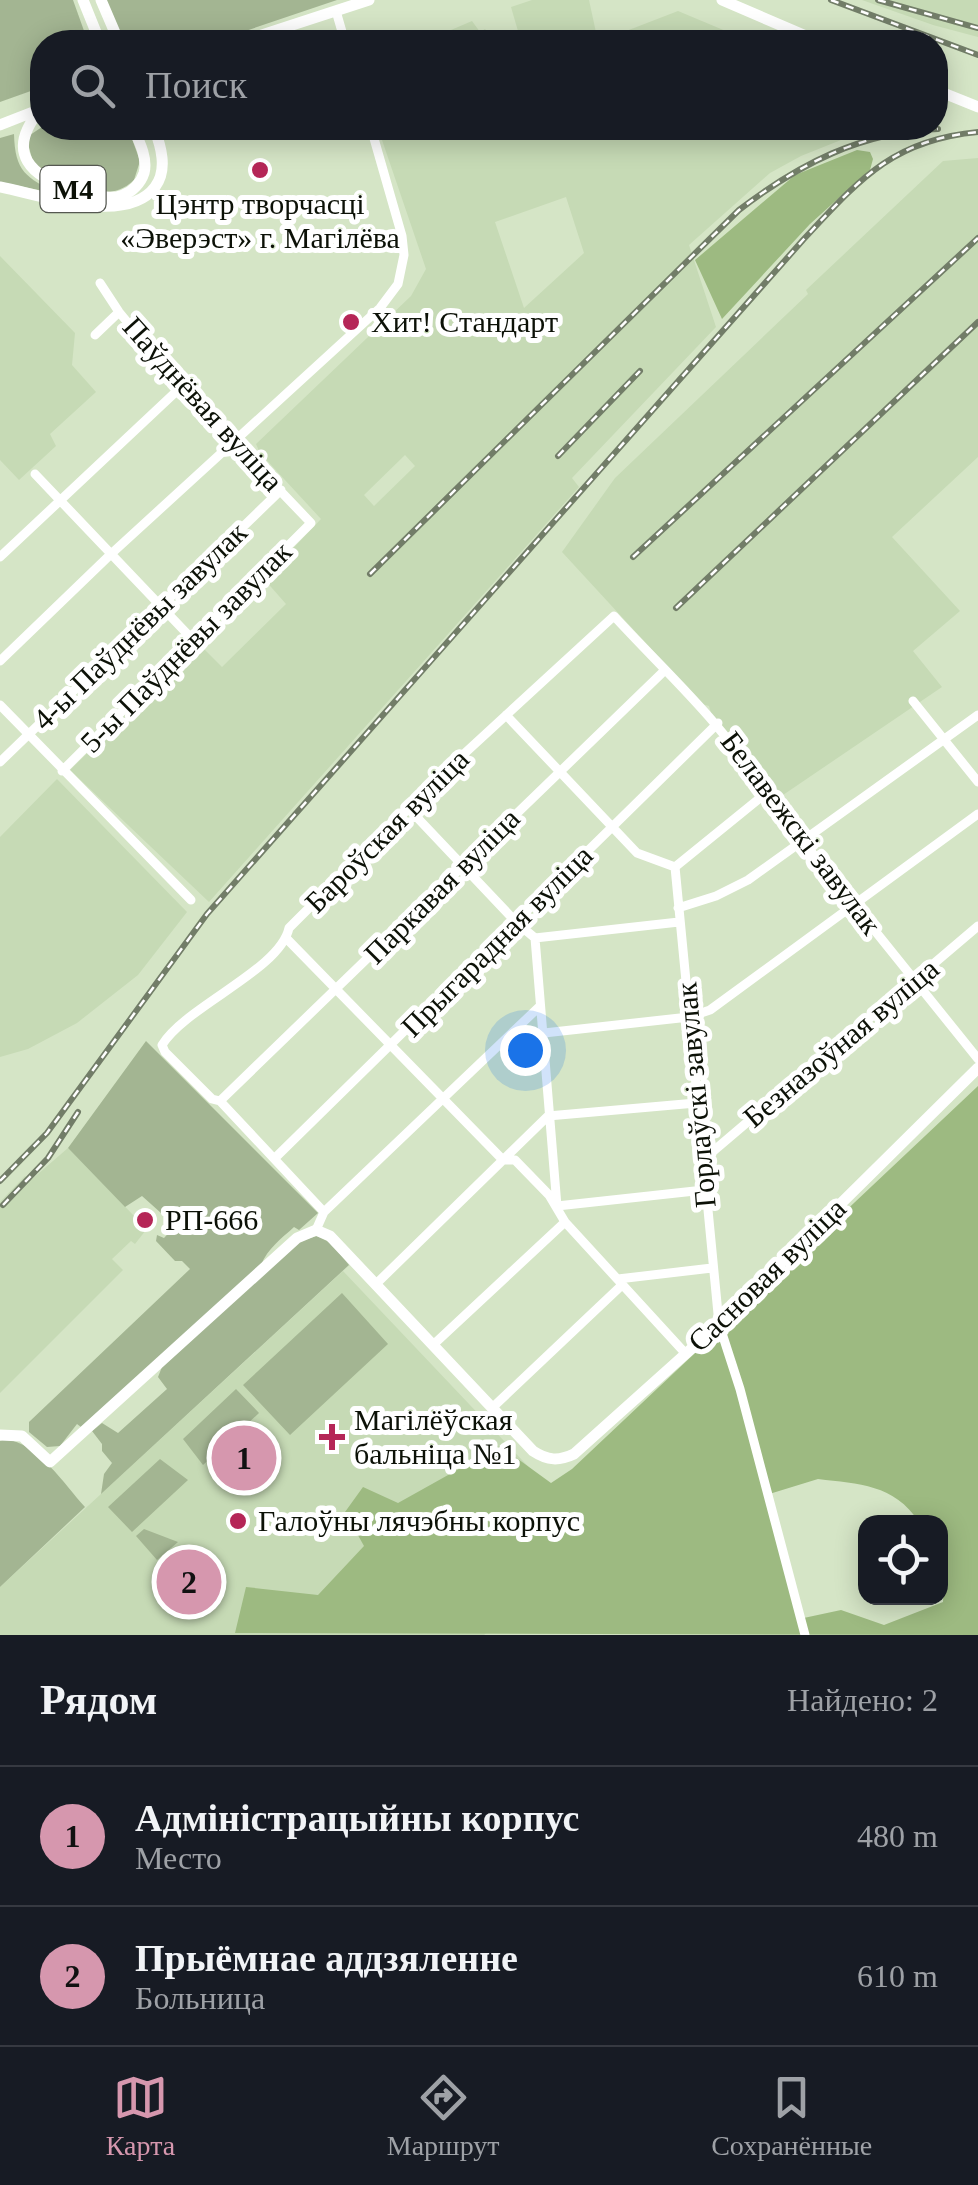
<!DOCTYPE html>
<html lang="ru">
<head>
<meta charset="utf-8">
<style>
	body { margin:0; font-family:Georgia,serif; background:#242831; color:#f1f3f6 }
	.controls { position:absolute; right:30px; bottom:30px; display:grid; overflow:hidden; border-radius:20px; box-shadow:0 5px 25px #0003 }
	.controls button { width:90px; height:90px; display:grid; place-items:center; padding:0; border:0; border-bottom:2px solid #363941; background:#171b24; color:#f1f3f6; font:50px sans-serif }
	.you { position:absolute; left:525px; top:1050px; width:35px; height:35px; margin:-25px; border:8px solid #fff; border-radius:50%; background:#1a73e8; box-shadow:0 0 0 15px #1a73e833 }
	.badge { display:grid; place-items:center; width:65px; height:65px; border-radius:50%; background:#d697ae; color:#111; font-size:32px; font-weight:700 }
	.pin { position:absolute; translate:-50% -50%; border:5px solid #fff; box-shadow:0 2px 10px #0006 }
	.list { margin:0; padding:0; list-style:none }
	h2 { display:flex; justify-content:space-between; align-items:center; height:130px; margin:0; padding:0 40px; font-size:42px }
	h2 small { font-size:32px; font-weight:400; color:#9ea1a6 }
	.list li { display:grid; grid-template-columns:65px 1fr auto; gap:30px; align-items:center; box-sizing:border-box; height:140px; padding:0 40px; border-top:2px solid #363941 }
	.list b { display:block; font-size:38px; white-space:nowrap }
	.list p { margin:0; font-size:32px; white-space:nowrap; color:#9ea1a6 }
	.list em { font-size:32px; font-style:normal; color:#9ea1a6 }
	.icon { flex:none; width:55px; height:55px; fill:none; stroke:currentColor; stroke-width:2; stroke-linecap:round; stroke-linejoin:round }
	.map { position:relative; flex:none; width:978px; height:1635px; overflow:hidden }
	.search { position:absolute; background:#171b24; box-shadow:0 5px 25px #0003; left:30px; right:30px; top:30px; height:110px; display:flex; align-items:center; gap:25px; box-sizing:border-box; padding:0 35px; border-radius:40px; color:#9ea1a6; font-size:38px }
	.sheet { height:410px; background:#171b24 }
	nav { display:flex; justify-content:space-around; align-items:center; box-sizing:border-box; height:140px; border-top:2px solid #363941; background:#171b24; font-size:28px; color:#9ea1a6 }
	nav a { display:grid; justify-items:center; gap:5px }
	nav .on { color:#d697ae }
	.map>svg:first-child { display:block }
	.built { fill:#c6dab5; fill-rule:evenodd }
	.green { fill:#a3b592 }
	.forest { fill:#9dba81; fill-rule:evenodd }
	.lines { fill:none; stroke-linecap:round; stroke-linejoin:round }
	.minor { stroke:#fff; stroke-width:9 }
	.major { stroke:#fff; stroke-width:11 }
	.rail-casing { stroke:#727d68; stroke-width:6 }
	.rail { stroke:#fff; stroke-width:2.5; stroke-dasharray:8; stroke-linecap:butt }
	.poi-dot { fill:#b52657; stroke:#fff; stroke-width:4 }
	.labels { text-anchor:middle; stroke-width:10; stroke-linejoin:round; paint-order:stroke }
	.shield { fill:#fff; stroke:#555851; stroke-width:2.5 }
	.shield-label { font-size:28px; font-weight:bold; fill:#0c1107 }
	.poi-label { font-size:30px; fill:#0c1107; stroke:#fff; text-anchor:start }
	.street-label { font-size:30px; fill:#0c1107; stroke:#fff }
</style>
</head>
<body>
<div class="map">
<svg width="978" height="1635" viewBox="0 0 978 1635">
	<rect width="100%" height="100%" fill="#d5e5c6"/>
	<!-- built -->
	<path class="built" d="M 532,0 L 589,0 L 597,37 L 594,42 L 518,42 L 520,38 L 511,7 Z
		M 862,0 L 978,0 L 978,37 L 933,25 Z
		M 678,11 L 752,42 L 623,42 L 621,33 Z
		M 472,21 L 480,32 L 485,29 L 495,41 L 423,42 Z
		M 419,128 L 871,128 L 801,156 L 770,173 L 689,245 L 716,327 L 572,478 L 579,487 L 209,902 L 70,770 L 199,644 L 222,667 L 286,604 L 264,579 L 321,519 L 260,453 L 256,444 L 411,296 L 426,269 L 382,140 ZM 566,197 L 584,253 L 524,308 L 495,222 ZM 405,455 L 415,466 L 374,506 L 364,495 Z
		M 978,158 L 978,457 L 892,537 L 960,611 L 913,651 L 942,687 L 783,795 L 773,795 L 713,720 L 709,706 L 702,704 L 562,552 L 615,478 L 808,294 L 806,290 L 943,161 Z
		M 0,256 L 75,333 L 72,365 L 96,392 L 50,434 L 56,446 L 19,480 L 0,460 Z
		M 57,779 L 187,912 L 138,975 L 77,1023 L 28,1049 L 0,1057 L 0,837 Z
		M 68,1148 L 137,1219 L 144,1212 L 153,1221 L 135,1244 L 131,1241 L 112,1259 L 123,1270 L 0,1393 L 0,1202 L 25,1176 L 31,1180 Z
		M 343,1271 L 596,1538 L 484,1635 L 0,1635 L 0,1587 Z"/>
	<!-- green -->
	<path class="green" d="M 0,0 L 73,0 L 88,42 L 42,42 L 42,87 L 0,102 Z
		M 106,0 L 337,0 L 213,42 L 124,42 Z
		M 42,127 L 128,128 L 140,161 L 134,180 C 105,208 66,181 35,169 L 28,144 L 30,135 Z
		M 14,134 C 15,172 26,177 58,194 L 0,182 L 0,138 Z
		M 146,1041 L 318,1213 L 299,1230 L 294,1227 C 281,1239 268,1248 261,1265 L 81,1427 L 77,1424 L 60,1446 L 47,1447 L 29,1432 L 29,1422 L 190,1269 L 182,1261 L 175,1261 L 156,1241 L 157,1235 L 164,1238 L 178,1223 L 166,1210 L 161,1213 L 142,1196 L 125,1207 L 68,1148 Z
		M 317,1236 L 331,1243 L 349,1265 L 101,1494 L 104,1474 L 112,1463 L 102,1451 L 102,1444 L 92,1431 L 102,1423 L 118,1433 L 167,1389 L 158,1377 L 162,1367 L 300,1241 Z
		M 342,1293 L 388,1344 L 290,1435 L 243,1385 Z
		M 236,1389 L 259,1413 L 203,1465 L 183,1439 Z
		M 5,1439 C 38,1443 64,1484 85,1507 L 0,1587 L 0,1441 Z
		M 160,1459 L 188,1480 L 132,1532 L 108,1507 Z
		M 144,1529 L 178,1542 L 157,1560 L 136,1536 Z"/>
	<!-- forest -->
	<path class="forest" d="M 857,150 L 870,152 L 873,159 L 870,170 L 810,224 L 722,319 L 695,260 L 795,175 Z
		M 978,1086 L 978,1635 L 235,1633 L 246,1587 L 318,1595 L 364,1546 L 345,1512 L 363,1487 L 398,1503 L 500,1446 L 551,1483 L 572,1469 ZM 818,1479 C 859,1484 894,1484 919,1522 L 940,1522 C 941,1550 945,1574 943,1602 L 884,1625 L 841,1610 L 799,1619 L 766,1495 Z"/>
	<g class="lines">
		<!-- minor -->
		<path class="minor" d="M 336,11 L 345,42
			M 95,335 L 119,312
			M 35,474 L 194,641
			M 0,557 L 181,387
			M 0,661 L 111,554 L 380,308 L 398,284 L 404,255 L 402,236 L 371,128
			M 913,701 L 978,782
			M 0,705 L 191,900
			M 506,715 L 637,853 L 675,867
			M 0,762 L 281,490
			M 62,771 L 311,523 L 181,387 L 119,312 L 100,283
			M 410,810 L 517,923 L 535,938 L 557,1206 L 704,1190
			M 675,867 L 719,1324 L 740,1389 L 805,1635
			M 675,867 L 765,794
			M 678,908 L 716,896 L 748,880 L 978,715
			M 286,938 L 503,1160 L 515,1160 L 549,1195 L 565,1222 L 686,1354
			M 535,938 L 679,922
			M 544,1033 L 689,1017 L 710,1010 L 978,814
			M 220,1101 L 664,671
			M 275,1158 L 718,723
			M 704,1159 L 978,926
			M 324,1212 L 220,1101 L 212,1099 L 165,1052 L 162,1045 C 186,1006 280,970 289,928 L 453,764 L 614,616 C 667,674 726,725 765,794 L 978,1059
			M 316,1230 L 324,1212 L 539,1007
			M 618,1279 L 712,1268
			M 376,1284 L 548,1116 L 696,1103
			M 433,1345 L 565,1222
			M 492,1408 L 622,1285"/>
		<!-- major -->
		<path class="major" d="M 83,0 L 100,42
			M 101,0 L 119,42
			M 722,0 L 820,42
			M 240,42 L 369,0
			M 936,90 L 978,107
			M 41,109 C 4,152 30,178 77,190 C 91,194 108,201 123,195 C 132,192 141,183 144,173 C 148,158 139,141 133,128
			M 0,125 L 38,110
			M 0,187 C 42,195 126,226 155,187 C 168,170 161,146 154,128
			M 0,1435 L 22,1436 L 50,1462 L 297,1238 L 316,1230 L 330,1236 L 533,1451 C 548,1461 559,1461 574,1454 L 719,1324 L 978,1068"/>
		<!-- rail casing -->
		<g class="rail-casing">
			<path id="rail" d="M 831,0 L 978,55
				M 878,0 L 978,28
				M 558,456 L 640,371
				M 633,557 L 978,238
				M 370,574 L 739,210 C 799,164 861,132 938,129
				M 676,608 L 978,322
				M 0,1181 L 47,1133 L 207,914 L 803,240 C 859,180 892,140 978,132
				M 3,1205 L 48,1158 L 78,1112"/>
		</g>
		<!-- rail -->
		<use href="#rail" class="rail"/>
	</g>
	<!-- markers -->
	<g class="poi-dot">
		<circle cx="260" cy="170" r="10"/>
		<circle cx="351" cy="322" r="10"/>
		<circle cx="145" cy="1220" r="10"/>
		<path d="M327 1422h10v10h10v10h-10v10h-10v-10h-10v-10h10z"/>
		<circle cx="238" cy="1521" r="10"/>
	</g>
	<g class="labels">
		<!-- shield labels -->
		<rect class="shield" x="40.5" y="166" width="65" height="46" rx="8"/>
		<g class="shield-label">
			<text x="73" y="199">М4</text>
		</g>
		<!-- poi labels -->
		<g class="poi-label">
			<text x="260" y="214" text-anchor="middle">Цэнтр творчасці<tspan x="260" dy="34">«Эверэст» г. Магілёва</tspan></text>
			<text x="371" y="332">Хит! Стандарт</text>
			<text x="165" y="1230">РП-666</text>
			<text x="354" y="1430">Магілёўская<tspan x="354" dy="34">бальніца №1</tspan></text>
			<text x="258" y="1531">Галоўны лячэбны корпус</text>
		</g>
		<!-- street labels -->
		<g class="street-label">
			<text transform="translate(203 404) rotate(48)" y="10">Паўднёвая вуліца</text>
			<text transform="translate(140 626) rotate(-44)" y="10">4-ы Паўднёвы завулак</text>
			<text transform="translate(186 647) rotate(-45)" y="10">5-ы Паўднёвы завулак</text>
			<text transform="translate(387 831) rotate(-45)" y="10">Бароўская вуліца</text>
			<text transform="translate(801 833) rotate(53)" y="10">Белавежскі завулак</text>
			<text transform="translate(442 886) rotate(-45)" y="10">Паркавая вуліца</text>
			<text transform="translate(497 941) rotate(-45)" y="10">Прыгарадная вуліца</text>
			<text transform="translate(841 1043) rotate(-40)" y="10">Безназоўная вуліца</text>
			<text transform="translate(696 1095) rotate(-95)" y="10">Горлаўскі завулак</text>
			<text transform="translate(767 1275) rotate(-44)" y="10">Сасновая вуліца</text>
		</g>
	</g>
</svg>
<div class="controls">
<button><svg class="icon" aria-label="locate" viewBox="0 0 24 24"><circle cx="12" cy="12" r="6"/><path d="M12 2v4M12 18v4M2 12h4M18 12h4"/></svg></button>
</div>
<div class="you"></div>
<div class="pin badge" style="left:244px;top:1458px">1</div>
<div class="pin badge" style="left:189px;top:1582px">2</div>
<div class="search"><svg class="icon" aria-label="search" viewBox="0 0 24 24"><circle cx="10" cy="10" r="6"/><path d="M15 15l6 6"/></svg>Поиск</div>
</div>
<section class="sheet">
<h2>Рядом<small>Найдено: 2</small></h2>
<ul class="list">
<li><span class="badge">1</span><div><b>Адміністрацыйны корпус</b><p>Место</p></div><em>480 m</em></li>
<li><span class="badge">2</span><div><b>Прыёмнае аддзяленне</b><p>Больница</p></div><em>610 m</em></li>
</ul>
</section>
<nav>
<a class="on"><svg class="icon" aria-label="map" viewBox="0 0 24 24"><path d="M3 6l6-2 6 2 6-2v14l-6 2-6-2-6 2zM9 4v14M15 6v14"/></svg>Карта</a>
<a><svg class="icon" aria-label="directions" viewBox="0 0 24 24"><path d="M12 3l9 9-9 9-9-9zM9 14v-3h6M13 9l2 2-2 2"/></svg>Маршрут</a>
<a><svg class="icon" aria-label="saved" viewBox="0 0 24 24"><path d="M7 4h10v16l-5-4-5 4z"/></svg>Сохранённые</a>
</nav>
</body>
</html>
